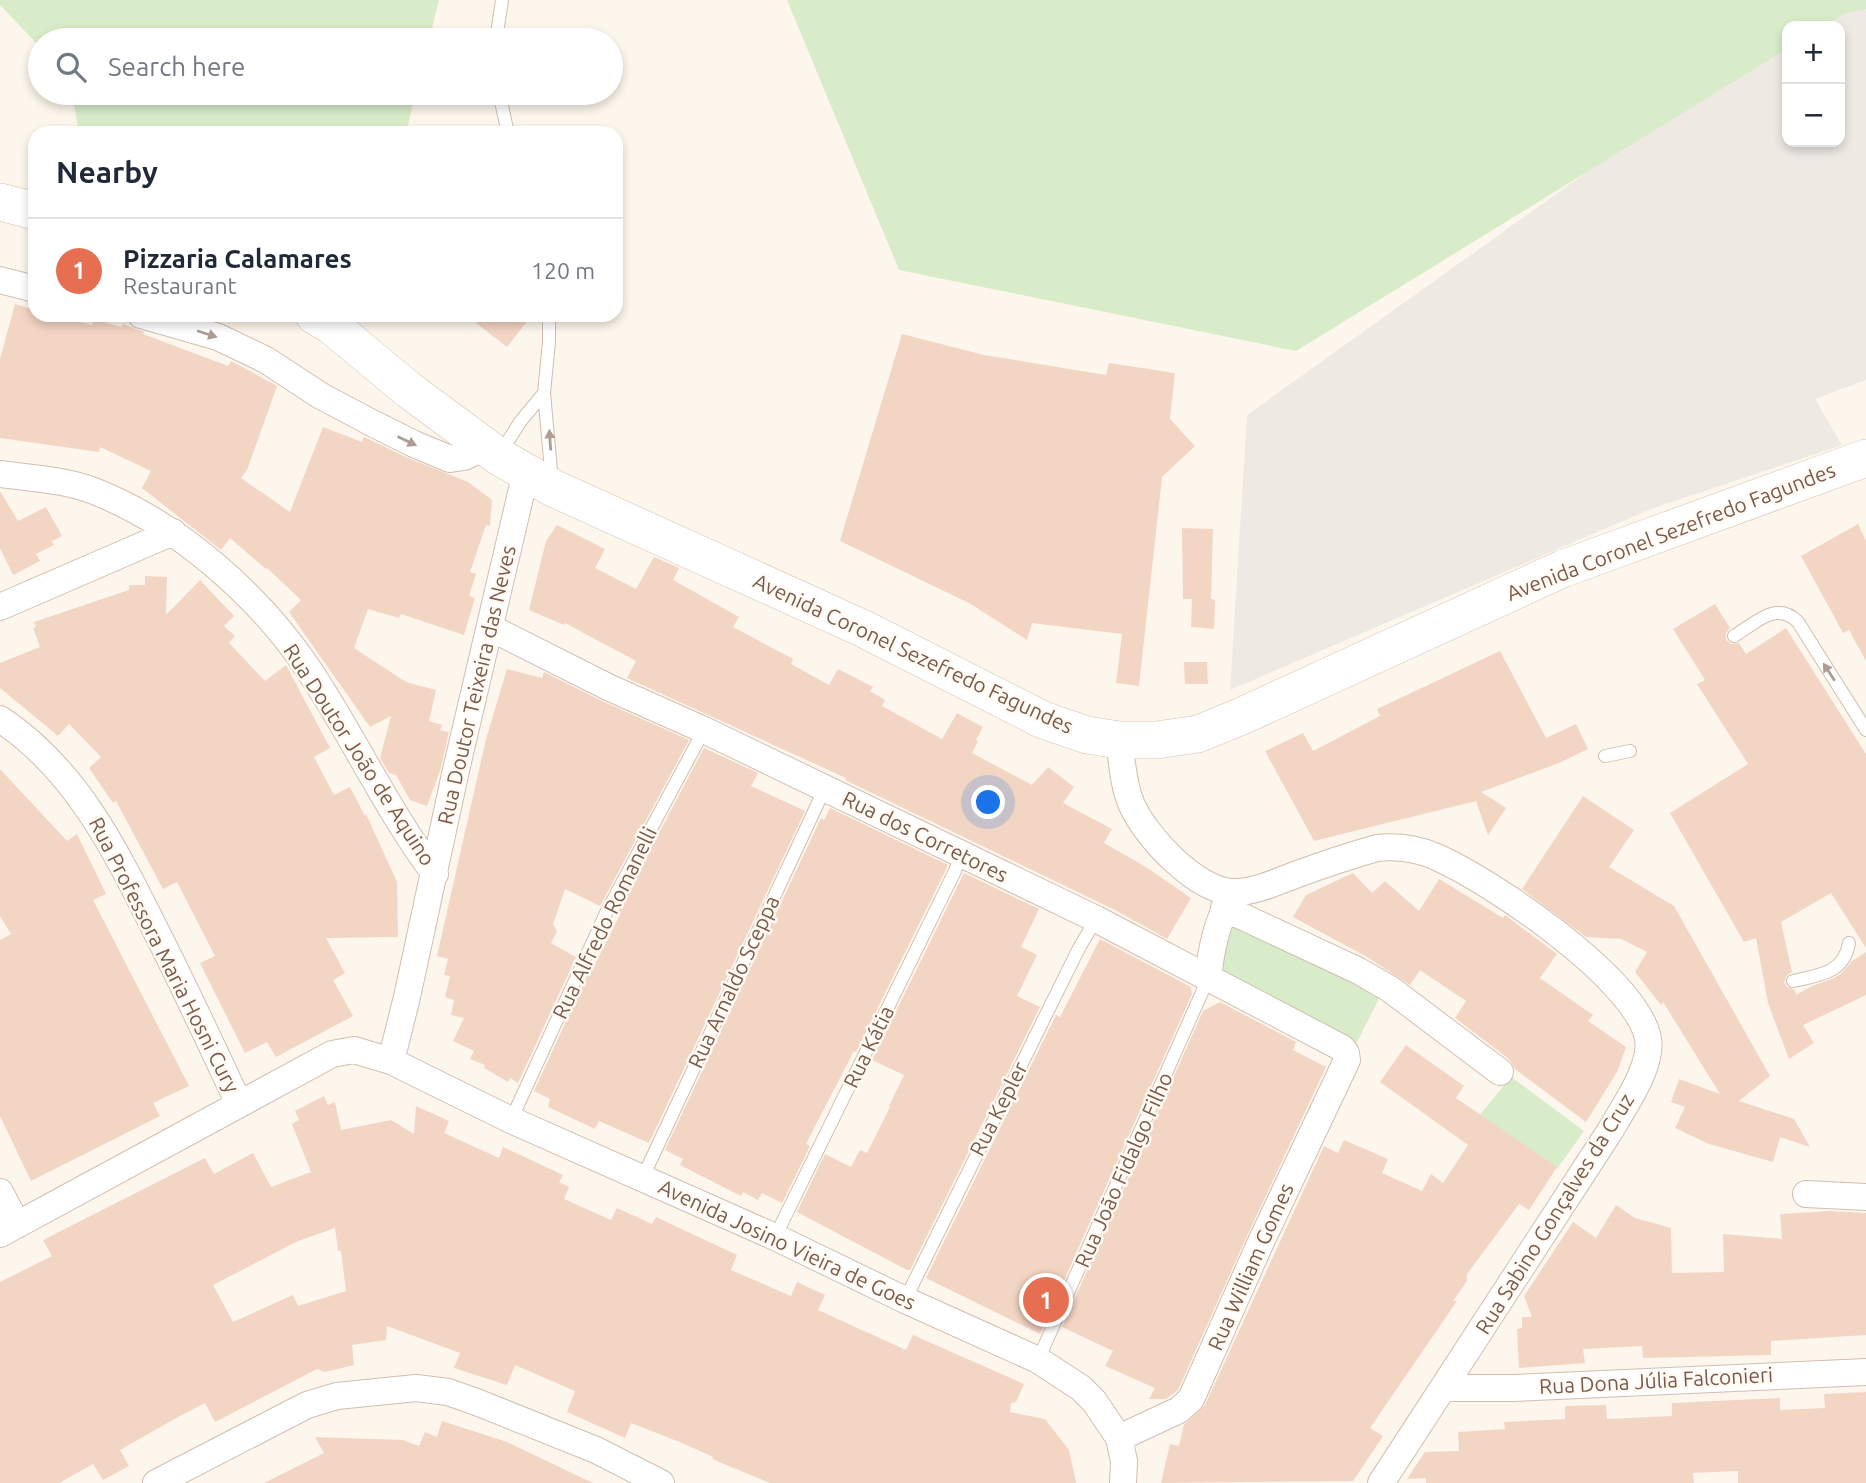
<!DOCTYPE html>
<html lang="en">
<head>
<meta charset="utf-8">
<style>
	body { margin:0; font-family:Ubuntu,sans-serif; background:#f6f6f7; color:#1f2937 }
	.controls { position:absolute; right:21px; top:21px; display:grid; overflow:hidden; border-radius:14px; box-shadow:0 4px 10px #0003 }
	.controls button { width:63px; height:63px; display:grid; place-items:center; padding:0; border:0; border-bottom:2px solid #e0e1e3; background:#fff; color:#1f2937; font:35px sans-serif }
	.you { position:absolute; left:989px; top:803px; width:24px; height:24px; margin:-18px; border:5px solid #fff; border-radius:50%; background:#1a73e8; box-shadow:0 0 0 10px #1a73e833 }
	.badge { display:grid; place-items:center; width:46px; height:46px; border-radius:50%; background:#e76f51; color:#fff; font-size:23px; font-weight:700 }
	.pin { position:absolute; translate:-50% -50%; border:4px solid #fff; box-shadow:0 2px 7px #0006 }
	.list { margin:0; padding:0; list-style:none }
	h2 { display:flex; justify-content:space-between; align-items:center; height:91px; margin:0; padding:0 28px; font-size:30px }
	h2 small { font-size:23px; font-weight:400; color:#747a83 }
	.list li { display:grid; grid-template-columns:46px 1fr auto; gap:21px; align-items:center; box-sizing:border-box; height:105px; padding:0 28px; border-top:2px solid #e0e1e3 }
	.list b { display:block; font-size:26px; white-space:nowrap }
	.list p { margin:0; font-size:23px; white-space:nowrap; color:#747a83 }
	.list em { font-size:23px; font-style:normal; color:#747a83 }
	.icon { flex:none; width:38px; height:38px; fill:none; stroke:currentColor; stroke-width:2; stroke-linecap:round; stroke-linejoin:round }
	.map { position:relative; flex:none; width:1866px; height:1483px; overflow:hidden }
	.search { position:absolute; background:#fff; box-shadow:0 4px 10px #0003; left:28px; top:28px; width:595px; height:77px; display:flex; align-items:center; gap:18px; box-sizing:border-box; padding:0 24px; border-radius:38px; color:#747a83; font-size:26px }
	.panel { position:absolute; background:#fff; box-shadow:0 4px 10px #0003; left:28px; top:126px; width:595px; height:196px; border-radius:21px }
	.map>svg:first-child { display:block }
	.industrial { fill:#efe9e4 }
	.green { fill:#d8ecc9 }
	.building { fill:#f3d5c3; fill-rule:evenodd }
	.lines { fill:none; stroke-linecap:round; stroke-linejoin:round }
	.lane-casing { stroke:#d1beb0; stroke-width:14 }
	.street-casing { stroke:#d1beb0; stroke-width:28 }
	.secondary-casing { stroke:#d6c0b0; stroke-width:38 }
	.lane { stroke:#fff; stroke-width:12 }
	.street { stroke:#fff; stroke-width:26 }
	.secondary { stroke:#fff; stroke-width:37 }
	.oneway { fill:#af9d94 }
	.labels { text-anchor:middle; stroke-width:5; stroke-linejoin:round; paint-order:stroke }
	.street-label { font-size:21px; fill:#7a5c4d; stroke:#fffaf3 }
</style>
</head>
<body>
<div class="map">
<svg width="1866" height="1483" viewBox="0 0 1866 1483">
	<rect width="100%" height="100%" fill="#fdf6ec"/>
	<!-- industrial -->
	<path class="industrial" d="M 1866,0 L 1866,380 L 1815,399 L 1842,445 L 1651,509 L 1230,690 L 1247,415 L 1773,39 L 1787,33 L 1787,142 L 1840,142 L 1840,26 L 1802,26 Z"/>
	<!-- green -->
	<path class="green" d="M 0,0 L 439,0 L 429,40 L 40,40 L 40,47 L 0,5 Z
		M 787,0 L 1866,0 L 1866,9 L 1846,13 L 1824,26 L 1787,26 L 1787,49 L 1296,351 L 899,270 Z
		M 72,93 L 416,93 L 406,133 L 79,133 Z
		M 1233,915 L 1384,989 L 1354,1048 L 1216,977 Z
		M 1511,1077 L 1584,1131 L 1557,1169 L 1478,1117 Z"/>
	<!-- building -->
	<path class="building" d="M 15,304 L 35,310 L 35,315 L 55,315 L 92,325 L 94,319 L 121,327 L 123,324 L 144,332 L 143,334 L 228,366 L 231,361 L 277,386 L 247,470 L 241,478 L 290,512 L 323,427 L 362,442 L 364,437 L 408,458 L 468,482 L 492,500 L 490,526 L 486,525 L 470,572 L 476,574 L 469,596 L 475,598 L 464,635 L 401,614 L 399,618 L 368,609 L 354,648 L 406,682 L 436,690 L 429,721 L 442,725 L 440,730 L 449,732 L 440,771 L 427,806 L 410,800 L 396,775 L 389,773 L 380,758 L 391,716 L 370,727 L 289,612 L 301,600 L 267,568 L 266,569 L 230,538 L 221,550 L 142,488 L 151,471 L 100,447 L 99,452 L 0,438 L 0,359 Z
		M 466,315 L 532,315 L 507,347 Z
		M 902,334 L 984,355 L 1106,375 L 1109,363 L 1175,373 L 1170,419 L 1195,446 L 1162,477 L 1139,686 L 1116,683 L 1122,634 L 1032,623 L 1027,640 L 969,603 L 840,541 Z
		M 0,491 L 18,521 L 46,507 L 62,536 L 52,541 L 54,545 L 36,554 L 40,561 L 13,575 L 0,548 Z
		M 1858,524 L 1866,541 L 1866,661 L 1849,630 L 1843,633 L 1801,556 Z
		M 557,525 L 605,549 L 595,568 L 636,589 L 654,557 L 679,568 L 673,580 L 739,617 L 733,627 L 793,659 L 791,664 L 829,685 L 838,669 L 873,687 L 870,691 L 885,700 L 882,706 L 942,739 L 957,713 L 983,727 L 976,740 L 978,741 L 972,753 L 1032,785 L 1048,767 L 1074,787 L 1063,803 L 1112,829 L 1104,843 L 1146,867 L 1191,898 L 1167,939 L 1115,910 L 845,780 L 846,778 L 627,678 L 636,661 L 565,623 L 564,625 L 529,610 L 546,541 Z
		M 1182,528 L 1213,529 L 1211,599 L 1215,600 L 1214,629 L 1191,627 L 1192,599 L 1183,599 Z
		M 145,576 L 167,577 L 166,615 L 200,580 L 234,616 L 224,626 L 235,636 L 229,643 L 265,681 L 286,665 L 330,748 L 314,757 L 334,795 L 350,787 L 365,816 L 366,814 L 397,882 L 398,937 L 326,938 L 345,973 L 333,980 L 353,1016 L 276,1057 L 267,1042 L 245,1053 L 200,963 L 215,956 L 177,882 L 163,889 L 116,801 L 113,803 L 89,768 L 101,757 L 69,724 L 58,736 L 0,688 L 0,663 L 40,647 L 33,628 L 36,627 L 34,622 L 129,590 L 129,585 L 145,585 Z
		M 1715,604 L 1730,628 L 1726,633 L 1726,640 L 1731,644 L 1739,643 L 1746,654 L 1786,628 L 1866,754 L 1866,948 L 1831,893 L 1781,922 L 1792,972 L 1787,975 L 1784,982 L 1787,987 L 1795,990 L 1796,995 L 1812,986 L 1834,978 L 1842,973 L 1852,961 L 1866,952 L 1866,995 L 1803,1025 L 1814,1043 L 1789,1059 L 1768,1003 L 1756,938 L 1744,942 L 1670,813 L 1748,764 L 1697,684 L 1705,680 L 1673,629 Z
		M 1500,651 L 1546,738 L 1576,724 L 1588,749 L 1559,763 L 1481,792 L 1506,808 L 1488,835 L 1476,801 L 1314,841 L 1265,751 L 1303,733 L 1313,751 L 1380,716 L 1377,709 Z
		M 1184,662 L 1207,662 L 1208,684 L 1185,684 Z
		M 507,669 L 542,678 L 544,672 L 602,701 L 689,740 L 600,906 L 565,889 L 553,924 L 557,931 L 551,943 L 576,957 L 518,1083 L 510,1078 L 508,1082 L 484,1068 L 485,1065 L 470,1059 L 474,1051 L 453,1041 L 464,1018 L 451,1015 L 454,1000 L 445,997 L 450,976 L 444,975 L 448,959 L 437,956 L 486,739 Z
		M 704,748 L 758,773 L 751,786 L 805,811 L 649,1143 L 599,1121 L 595,1129 L 548,1107 L 550,1099 L 534,1091 L 592,965 L 594,966 L 620,915 L 616,914 Z
		M 0,769 L 67,841 L 77,834 L 106,894 L 93,900 L 189,1086 L 153,1103 L 160,1116 L 31,1181 L 0,1116 L 0,940 L 11,934 L 0,916 Z
		M 1583,796 L 1634,830 L 1609,867 L 1674,906 L 1770,1076 L 1739,1101 L 1794,1119 L 1810,1147 L 1780,1137 L 1773,1162 L 1709,1144 L 1675,1128 L 1685,1107 L 1671,1102 L 1679,1079 L 1720,1094 L 1663,1002 L 1661,1005 L 1635,972 L 1647,952 L 1621,939 L 1586,937 L 1522,889 Z
		M 830,808 L 948,865 L 856,1052 L 854,1051 L 806,1144 L 810,1146 L 782,1203 L 762,1193 L 758,1200 L 743,1192 L 741,1196 L 680,1165 L 683,1159 L 665,1150 L 821,818 L 824,820 Z
		M 964,873 L 1039,909 L 1021,947 L 1037,955 L 1017,996 L 1040,1007 L 910,1270 L 907,1270 L 797,1212 L 825,1154 L 851,1167 L 860,1150 L 867,1153 L 890,1107 L 889,1106 L 904,1075 L 872,1060 Z
		M 1353,873 L 1372,893 L 1385,881 L 1419,911 L 1439,879 L 1503,918 L 1505,915 L 1557,954 L 1540,978 L 1593,1015 L 1588,1021 L 1626,1047 L 1617,1072 L 1586,1122 L 1515,1069 L 1509,1059 L 1455,1018 L 1466,1001 L 1420,970 L 1410,985 L 1367,957 L 1293,917 L 1306,895 Z
		M 1100,939 L 1191,987 L 1192,994 L 1040,1334 L 926,1278 L 1056,1015 L 1060,1017 Z
		M 1220,1002 L 1296,1042 L 1293,1050 L 1326,1067 L 1246,1238 L 1178,1390 L 1166,1399 L 1149,1399 L 1155,1388 L 1105,1366 L 1113,1351 L 1062,1327 L 1203,1011 Z
		M 1406,1045 L 1464,1086 L 1456,1098 L 1557,1167 L 1529,1210 L 1519,1204 L 1467,1274 L 1467,1281 L 1453,1301 L 1457,1301 L 1370,1428 L 1383,1436 L 1353,1481 L 1161,1483 L 1170,1444 L 1179,1446 L 1184,1425 L 1205,1405 L 1324,1146 L 1338,1153 L 1344,1140 L 1388,1159 L 1382,1173 L 1422,1191 L 1431,1174 L 1443,1183 L 1468,1145 L 1380,1082 Z
		M 324,1096 L 328,1105 L 335,1102 L 341,1130 L 391,1120 L 414,1134 L 416,1106 L 449,1121 L 444,1133 L 499,1158 L 503,1147 L 563,1175 L 559,1182 L 569,1187 L 564,1199 L 611,1220 L 617,1208 L 652,1224 L 656,1217 L 737,1255 L 731,1270 L 791,1296 L 797,1282 L 825,1295 L 818,1310 L 906,1350 L 913,1335 L 1024,1384 L 1016,1402 L 1011,1403 L 1010,1412 L 1045,1419 L 1069,1450 L 1076,1483 L 770,1483 L 712,1459 L 713,1457 L 682,1443 L 631,1423 L 625,1438 L 567,1412 L 575,1391 L 515,1365 L 507,1385 L 454,1368 L 460,1353 L 387,1326 L 386,1340 L 352,1345 L 354,1365 L 325,1372 L 317,1369 L 215,1422 L 205,1403 L 178,1417 L 120,1450 L 129,1466 L 103,1480 L 93,1464 L 59,1483 L 0,1483 L 0,1282 L 52,1256 L 43,1240 L 205,1158 L 214,1174 L 253,1153 L 271,1187 L 311,1172 L 292,1124 L 299,1120 L 295,1111 ZM 335,1228 L 338,1251 L 341,1251 L 346,1291 L 298,1306 L 293,1295 L 233,1322 L 213,1285 L 298,1241 Z
		M 1616,1205 L 1635,1218 L 1671,1228 L 1672,1273 L 1724,1272 L 1723,1234 L 1782,1239 L 1780,1214 L 1830,1211 L 1866,1213 L 1866,1335 L 1771,1341 L 1771,1355 L 1643,1358 L 1642,1346 L 1583,1349 L 1585,1363 L 1519,1368 L 1517,1329 L 1522,1328 L 1522,1317 L 1532,1317 L 1524,1296 L 1573,1222 L 1596,1238 Z
		M 1866,1392 L 1866,1483 L 1738,1483 L 1738,1471 L 1693,1473 L 1694,1483 L 1426,1483 L 1426,1478 L 1407,1479 L 1425,1452 L 1459,1451 L 1458,1432 L 1505,1429 L 1504,1422 L 1565,1419 L 1565,1406 L 1606,1405 L 1607,1419 L 1672,1416 L 1672,1403 L 1780,1398 L 1780,1410 L 1825,1408 L 1824,1394 Z
		M 442,1421 L 507,1442 L 593,1483 L 264,1483 L 324,1453 L 315,1437 L 403,1440 L 419,1446 L 425,1432 L 437,1437 Z"/>
	<g class="lines">
		<!-- lane casing -->
		<g class="lane-casing">
			<path id="lane" d="M 496,40 L 502,0
				M 499,93 L 508,133
				M 549,315 L 549,342 L 544,393 L 552,481
				M 499,455 L 520,422 L 544,393
				M 1734,636 C 1756,623 1776,600 1798,622 L 1866,730
				M 1605,756 L 1630,751
				M 1793,981 C 1820,975 1844,973 1849,943
				M 511,1120 L 607,911 L 704,730
				M 643,1177 L 825,788
				M 775,1237 L 955,871 L 961,855
				M 905,1300 L 1078,950 L 1096,919
				M 1038,1360 L 1208,979"/>
		</g>
		<!-- street casing -->
		<g class="street-casing">
			<path id="street" d="M 0,280 L 35,289
				M 141,315 L 218,337 L 266,360 L 321,396 L 372,423 L 414,444 L 450,459 L 464,457 L 485,447
				M 0,474 C 30,478 66,480 94,491 C 178,524 259,595 309,670 C 353,736 387,810 435,874
				M 0,607 L 173,532
				M 491,628 L 608,687 L 704,730 L 1096,919 L 1342,1048 L 1346,1053 L 1347,1060 L 1260,1244 L 1191,1399 L 1179,1410 L 1119,1438
				M 0,719 C 76,769 116,851 156,931 C 185,988 212,1046 239,1104
				M 1119,740 C 1122,761 1123,784 1131,803 C 1144,835 1196,891 1233,892 C 1253,893 1276,882 1295,875 C 1322,865 1349,856 1377,848 C 1397,846 1415,848 1434,856 C 1489,879 1638,980 1648,1039 C 1653,1066 1623,1108 1610,1131 L 1381,1483
				M 1224,908 L 1359,971 L 1390,989 L 1500,1072
				M 1208,979 C 1211,948 1217,922 1232,894
				M 391,1061 L 407,997 L 456,770 L 526,472
				M 0,1192 L 17,1225
				M 1806,1194 L 1866,1197
				M 0,1234 L 332,1054 L 354,1050 L 391,1061 L 511,1120 L 775,1237 L 905,1300 L 1038,1360 L 1081,1388 L 1094,1401 L 1119,1438 L 1124,1461 L 1123,1483
				M 1445,1388 L 1513,1388 L 1866,1372
				M 156,1483 L 307,1405 L 337,1396 L 416,1388 L 448,1392 L 479,1403 L 596,1450 L 661,1483"/>
		</g>
		<!-- secondary casing -->
		<g class="secondary-casing">
			<path id="secondary" d="M 0,202 L 35,211
				M 314,315 L 332,326 L 409,390 L 498,456 L 553,488 L 862,628 L 1043,720 L 1087,735 L 1119,740 L 1157,740 L 1198,734 L 1242,716 L 1562,569 L 1866,458"/>
		</g>
		<!-- lane -->
		<use href="#lane" class="lane"/>
		<!-- street -->
		<use href="#street" class="street"/>
		<!-- secondary -->
		<use href="#secondary" class="secondary"/>
	</g>
	<!-- one-way arrows -->
	<defs><path id="oneway-solid" d="M-6-.8H1V-3.2L6.5 0L1 3.2V.8H-6Z" transform="scale(1.75)"/></defs>
	<g class="oneway">
		<use href="#oneway-solid" transform="translate(207 334) rotate(18)"/>
		<use href="#oneway-solid" transform="translate(550 440) rotate(-94)"/>
		<use href="#oneway-solid" transform="translate(407 441) rotate(26)"/>
		<use href="#oneway-solid" transform="translate(1829 672) rotate(-123)"/>
	</g>
	<g class="labels">
		<!-- street labels -->
		<g class="street-label">
			<text transform="translate(1671 532) rotate(-21)" y="7">Avenida Coronel Sezefredo Fagundes</text>
			<text transform="translate(913 654) rotate(25)" y="7">Avenida Coronel Sezefredo Fagundes</text>
			<text transform="translate(477 685) rotate(-77)" y="7">Rua Doutor Teixeira das Neves</text>
			<text transform="translate(359 755) rotate(57)" y="7">Rua Doutor João de Aquino</text>
			<text transform="translate(925 837) rotate(26)" y="7">Rua dos Corretores</text>
			<text transform="translate(605 923) rotate(-64)" y="7">Rua Alfredo Romanelli</text>
			<text transform="translate(164 955) rotate(63)" y="7">Rua Professora Maria Hosni Cury</text>
			<text transform="translate(734 982) rotate(-65)" y="7">Rua Arnaldo Sceppa</text>
			<text transform="translate(869 1047) rotate(-64)" y="7">Rua Kátia</text>
			<text transform="translate(999 1109) rotate(-63)" y="7">Rua Kepler</text>
			<text transform="translate(1124 1170) rotate(-66)" y="7">Rua João Fidalgo Filho</text>
			<text transform="translate(1555 1214) rotate(-58)" y="7">Rua Sabino Gonçalves da Cruz</text>
			<text transform="translate(787 1245) rotate(25)" y="7">Avenida Josino Vieira de Goes</text>
			<text transform="translate(1251 1267) rotate(-66)" y="7">Rua William Gomes</text>
			<text transform="translate(1656 1381) rotate(-3)" y="7">Rua Dona Júlia Falconieri</text>
		</g>
	</g>
</svg>
<div class="controls">
<button>+</button>
<button>−</button>
</div>
<div class="you"></div>
<div class="pin badge" style="left:1046px;top:1300px">1</div>
<div class="search"><svg class="icon" aria-label="search" viewBox="0 0 24 24"><circle cx="10" cy="10" r="6"/><path d="M15 15l6 6"/></svg>Search here</div>
<section class="panel">
<h2>Nearby<small></small></h2>
<ul class="list">
<li><span class="badge">1</span><div><b>Pizzaria Calamares</b><p>Restaurant</p></div><em>120 m</em></li>
</ul>
</section>
</div>
</body>
</html>
